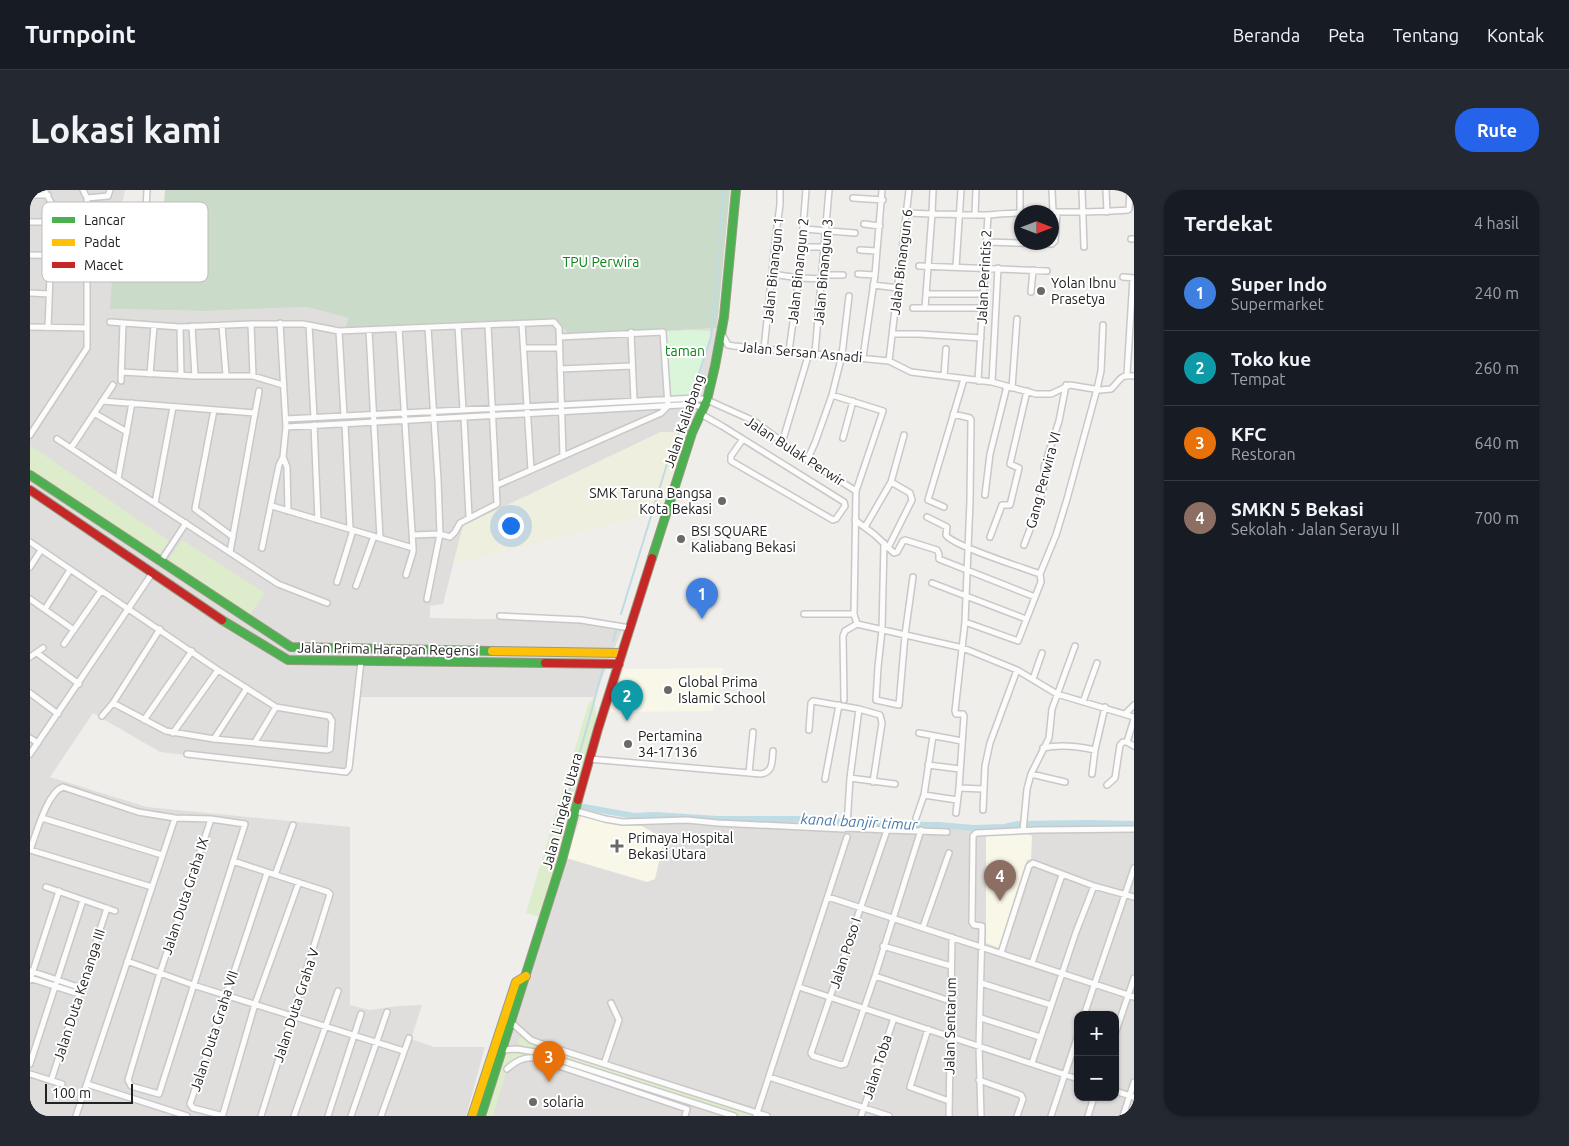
<!DOCTYPE html>
<html lang="id">
<head>
<meta charset="utf-8">
<style>
	body { margin:0; font-family:Ubuntu,sans-serif; background:#242831; color:#f1f3f6 }
	.controls { position:absolute; right:15px; bottom:15px; display:grid; overflow:hidden; border-radius:10px; box-shadow:0 1px 4px #0004 }
	.controls button { width:45px; height:45px; display:grid; place-items:center; padding:0; border:0; border-bottom:1px solid #363941; background:#171b24; color:#f1f3f6; font:25px sans-serif }
	.compass { position:absolute; left:984px; top:15px; width:45px; height:45px; border-radius:50%; background:#171b24; box-shadow:0 1px 4px #0004; rotate:90deg }
	.scale { position:absolute; left:15px; bottom:12px; width:88px; box-sizing:border-box; padding-left:5px; border:2px solid #222; border-top:0; font-size:14px; line-height:18px; white-space:nowrap; color:#222; -webkit-text-stroke:4px #fff; paint-order:stroke }
	.you { position:absolute; left:480px; top:335px; width:18px; height:18px; margin:-12px; border:4px solid #fff; border-radius:50%; background:#1a73e8; box-shadow:0 0 0 8px #1a73e833 }
	.badge { display:grid; place-items:center; width:32px; height:32px; border-radius:50%; background:#2563eb; color:#fff; font-size:16px; font-weight:700 }
	.pin { position:absolute; translate:-50% -41px; filter:drop-shadow(0 1px 2px #0008) }
	.pin::after { content:''; position:absolute; top:26px; width:18px; height:15px; background:inherit; clip-path:polygon(0 0,100% 0,50% 100%) }
	.list { margin:0; padding:0; list-style:none }
	h2 { display:flex; justify-content:space-between; align-items:center; height:65px; margin:0; padding:0 20px; font-size:21px }
	h2 small { font-size:16px; font-weight:400; color:#9ea1a6 }
	.list li { display:grid; grid-template-columns:32px 1fr auto; gap:15px; align-items:center; box-sizing:border-box; height:75px; padding:0 20px; border-top:1px solid #363941 }
	.list b { display:block; font-size:19px; white-space:nowrap }
	.list p { margin:0; font-size:16px; white-space:nowrap; color:#9ea1a6 }
	.list em { font-size:16px; font-style:normal; color:#9ea1a6 }
	.map { position:relative; flex:none; width:1104px; height:926px; overflow:hidden; border-radius:20px }
	header { display:flex; align-items:center; gap:30px; box-sizing:border-box; height:70px; padding:0 25px; background:#171b24; border-bottom:1px solid #363941 }
	header strong { font-size:24px }
	nav { display:flex; gap:28px; margin-inline-start:auto; font-size:18px }
	.intro { display:flex; align-items:center; justify-content:space-between; box-sizing:border-box; height:120px; padding:0 30px }
	h1 { margin:0; font-size:35px }
	.button { padding:12px 22px; border-radius:20px; background:#2563eb; color:#fff; font-size:18px; font-weight:700 }
	main { display:flex; gap:30px; padding:0 30px }
	aside { flex:1; background:#171b24; border-radius:20px; box-shadow:0 1px 4px #0004 }
	.map>svg:first-child { display:block }
	.residential { fill:#dfdedc; fill-rule:evenodd }
	.education { fill:#f8f7e8 }
	.farmland { fill:#efefdf }
	.grass { fill:#ddeccb }
	.cemetery { fill:#cadbca }
	.park { fill:#daf5da }
	.lines { fill:none; stroke-linecap:round; stroke-linejoin:round }
	.stream { stroke:#bfdbe3; stroke-width:2 }
	.canal { stroke:#bfdbe3; stroke-width:6 }
	.street-casing { stroke:#c9c8c7; stroke-width:8 }
	.fast-casing { stroke:#999a82; stroke-width:10 }
	.slow-casing { stroke:#999a82; stroke-width:10 }
	.jam-casing { stroke:#999a82; stroke-width:10 }
	.street { stroke:#fdfcfc; stroke-width:5 }
	.fast { stroke:#4caf50; stroke-width:8 }
	.slow { stroke:#ffc107; stroke-width:8 }
	.jam { stroke:#c62828; stroke-width:8 }
	.poi-dot { fill:#6a6968; stroke:#fff; stroke-width:2 }
	.labels { text-anchor:middle; stroke-width:4; stroke-linejoin:round; paint-order:stroke }
	.park-label { font-size:14px; fill:#0c8416; stroke:#fff }
	.street-label { font-size:14px; fill:#222; stroke:#fff }
	.poi-label { font-size:14px; fill:#222; stroke:#fff; text-anchor:start }
	.water-label { font-size:15px; font-style:italic; fill:#4a7aab; stroke:#fff }
	.key { fill:#fff; stroke:#bdbdbd; stroke-width:1 }
	.key-label { font-size:14px; fill:#222 }
</style>
</head>
<body>
<header>
<strong>Turnpoint</strong>
<nav><a>Beranda</a><a>Peta</a><a>Tentang</a><a>Kontak</a></nav>
</header>
<div class="intro"><h1>Lokasi kami</h1><a class="button">Rute</a></div>
<main>
<div class="map">
<svg width="1104" height="926" viewBox="0 0 1104 926">
	<rect width="100%" height="100%" fill="#f0eeeb"/>
	<!-- residential -->
	<path class="residential" d="M 0,0 L 95,0 L 86,40 L 116,41 L 118,28 L 133,29 L 129,90 L 82,87 L 81,119 L 176,121 L 277,117 L 318,128 L 314,143 L 526,129 L 540,146 L 687,138 L 678,189 L 658,242 L 631,242 L 433,336 L 413,414 L 400,416 L 400,428 L 558,431 L 592,440 L 564,507 L 329,507 L 321,584 L 130,562 L 63,523 L 20,587 L 117,617 L 320,637 L 320,815 L 340,820 L 368,816 L 392,815 L 381,849 L 404,857 L 455,857 L 436,926 L 0,926 Z
		M 553,617 L 586,628 L 603,629 L 641,625 L 685,629 L 954,639 L 1042,636 L 1064,634 L 1104,635 L 1104,926 L 457,926 ZM 1048,825 L 1085,825 L 1085,907 L 1048,907 Z"/>
	<!-- education -->
	<path class="education" d="M 694,478 L 683,521 L 581,522 L 594,479 Z
		M 552,624 L 574,632 L 592,636 L 612,636 L 629,646 L 632,649 L 632,659 L 625,689 L 617,692 L 536,668 Z
		M 994,642 L 1002,646 L 1001,669 L 997,670 L 969,758 L 956,753 L 956,644 Z"/>
	<!-- farmland -->
	<path class="farmland" d="M 631,242 L 658,242 L 630,322 L 423,374 L 433,336 Z"/>
	<!-- grass -->
	<path class="grass" d="M 1,256 L 139,351 L 129,365 L 0,280 L 0,259 Z
		M 152,350 L 235,403 L 219,426 L 137,371 Z
		M 564,507 L 568,539 L 514,728 L 496,723 L 558,515 Z
		M 468,844 L 473,860 L 490,859 L 488,849 L 496,845 L 501,850 L 737,926 L 704,926 L 659,912 L 657,919 L 498,868 L 477,879 L 463,926 L 442,926 Z"/>
	<!-- cemetery -->
	<path class="cemetery" d="M 135,0 L 700,0 L 687,138 L 540,146 L 526,129 L 314,143 L 318,128 L 277,117 L 176,121 L 80,119 L 82,87 L 129,90 Z"/>
	<!-- park -->
	<path class="park" d="M 658,140 L 682,141 L 677,161 L 662,207 L 638,209 L 633,142 Z"/>
	<g class="lines">
		<!-- stream -->
		<path class="stream" d="M 689,53 L 693,0
			M 666,192 L 681,147 L 684,121 L 688,64
			M 591,424 L 637,274 L 658,220
			M 583,451 L 587,438
			M 537,609 L 573,479"/>
		<!-- canal -->
		<path class="canal" d="M 554,617 L 604,626 L 625,625 L 688,629 L 784,629 L 833,634 L 909,635 L 944,638 L 974,637 L 988,634 L 1059,633 L 1104,634"/>
		<!-- street casing -->
		<g class="street-casing">
			<path id="street" d="M 14,0 L 22,14 L 21,65
				M 990,0 L 990,22
				M 1022,0 L 1023,22
				M 1052,0 L 1054,57
				M 1076,0 L 1077,22
				M 0,5 L 18,5
				M 57,8 L 78,6 L 80,0
				M 823,8 L 853,10
				M 116,20 L 117,0
				M 877,23 L 902,24 L 903,0
				M 945,25 L 946,0
				M 0,32 L 21,32
				M 834,34 L 850,36
				M 774,39 L 825,43
				M 58,44 L 110,42
				M 1101,49 L 1104,49
				M 956,52 L 1022,54 L 1025,51 L 1027,23
				M 772,57 L 795,57
				M 830,60 L 847,61
				M 0,65 L 57,66
				M 889,76 L 1017,81
				M 58,77 L 109,78
				M 926,77 L 931,0
				M 742,84 L 769,88 L 793,89
				M 828,84 L 845,85
				M 793,85 L 813,85
				M 1093,87 L 1104,88
				M 109,88 L 110,33
				M 843,95 L 868,98
				M 1001,102 L 1003,80
				M 0,103 L 19,104
				M 896,104 L 953,104
				M 883,118 L 952,118
				M 895,118 L 902,24 L 958,25
				M 80,132 L 150,137 L 221,134 L 273,134 L 309,141 L 524,132 L 529,138 L 533,265
				M 250,133 L 256,237 L 253,267 L 257,277 L 258,321
				M 221,134 L 223,186
				M 492,134 L 501,280
				M 192,135 L 196,185
				M 279,135 L 284,228
				M 162,136 L 165,186
				M 428,136 L 433,220
				M 0,137 L 57,138
				M 150,137 L 151,185
				M 18,138 L 20,86
				M 339,140 L 350,348
				M 309,141 L 314,226
				M 601,142 L 604,211
				M 692,144 L 698,155 L 704,156 L 859,171 L 881,182 L 962,192 L 1006,204 L 1021,204 L 1040,195 L 1070,200 L 1081,199 C 1091,190 1089,184 1104,186
				M 862,144 L 889,144 L 951,148
				M 494,158 L 529,158
				M 734,159 L 746,44 L 750,15 L 750,0
				M 759,161 L 769,88 L 776,0
				M 785,163 L 799,0
				M 833,167 L 845,85 L 852,0
				M 859,171 L 879,0
				M 530,179 L 602,176
				M 91,182 L 165,186 L 223,186 L 253,195
				M 120,184 L 124,136
				M 1097,184 L 1103,88
				M 914,186 L 916,159
				M 91,191 L 93,133
				M 948,191 L 958,25 C 1004,20 1051,24 1098,20 L 1099,19 L 1100,0
				M 962,192 L 968,78
				M 982,198 L 987,129
				M 802,205 L 812,165 L 819,106
				M 72,211 L 225,223
				M 184,220 L 165,319 L 203,347
				M 64,223 L 97,242
				M 671,224 L 692,236 L 814,312 L 815,316 L 806,329 L 803,330 L 701,271 L 701,266 L 713,249
				M 923,224 L 940,228 L 941,230 L 940,311 L 935,432 L 925,521 L 926,524 L 933,524 L 934,526 L 929,598
				M 434,227 L 439,327
				M 256,229 L 666,208 L 677,210 L 724,231 L 777,270 L 826,301
				M 315,234 L 320,339
				M 284,235 L 288,330
				M 256,237 L 651,215 L 665,215 L 674,218
				M 0,245 L 57,158 L 57,8 L 53,0
				M 813,248 L 823,211
				M 27,249 L 248,394 L 297,413
				M 752,253 L 779,163
				M 41,258 L 83,195
				M 777,270 L 785,253 L 802,205 L 853,221 L 826,301 L 824,424 L 827,434 L 933,458 L 987,480 L 1027,504 L 1104,527
				M 88,289 L 102,213
				M 861,292 L 874,245
				M 467,295 L 631,223 L 638,216 L 633,142 L 529,147
				M 955,305 L 960,264 L 977,196
				M 125,313 L 143,217
				M 242,316 L 383,358 L 369,139
				M 914,317 L 898,310 L 934,189
				M 897,327 L 917,337 L 916,345 C 923,356 994,378 1010,384
				M 825,330 L 845,345 L 864,363 L 867,362 L 873,351 L 875,350 L 907,360 L 909,364 L 909,369 L 1005,407
				M 835,337 L 861,292 L 880,303 L 882,310 L 858,358
				M 382,345 L 410,344 L 420,347 L 425,342 L 430,333 L 467,314 L 458,135
				M 960,347 L 972,315 L 980,315 L 989,278 L 980,274 L 997,201
				M 0,352 L 188,480 L 246,517 L 299,526 L 302,531 L 300,559 L 297,560 L 184,549 L 136,541 L 83,513
				M 854,353 L 852,440 L 848,477 L 846,510 L 869,515 L 875,445 L 883,387
				M 994,355 L 1008,318 L 1015,291 L 1014,277 L 1029,231 L 1036,195
				M 232,358 L 249,275 L 253,267
				M 200,362 L 229,201
				M 131,371 L 156,333
				M 0,377 L 11,360
				M 376,385 L 383,362 L 383,358
				M 307,392 L 323,340
				M 902,393 L 996,429
				M 326,396 L 344,346
				M 0,409 L 44,440
				M 397,409 L 410,344 L 408,290 L 398,138
				M 15,419 L 40,380
				M 774,424 L 824,424
				M 470,426 L 551,430 L 600,438
				M 935,432 L 988,451 L 1011,392 L 1010,384 L 1026,345 L 1037,309 L 1067,199 L 1071,181 L 1073,135
				M 34,454 L 71,401
				M 7,463 L 49,494
				M 0,467 L 13,458
				M 1003,489 L 1012,463
				M 0,503 L 28,524
				M 814,510 L 813,446 L 815,441 L 827,434
				M 1053,512 L 1067,473
				M 1095,524 L 1104,515
				M 72,526 L 83,513 L 130,439
				M 114,530 L 162,461
				M 779,540 L 781,513 L 783,511 L 829,519 L 850,525 L 852,533 L 843,592
				M 143,543 L 188,480
				M 889,543 L 932,551
				M 0,548 L 8,553
				M 184,549 L 217,498
				M 225,552 L 246,517
				M 1097,552 L 1104,556
				M 1013,558 C 1031,554 1047,556 1065,560
				M 0,564 L 123,382
				M 157,564 L 316,582 L 319,578 L 331,471
				M 559,569 L 731,584 C 743,582 742,572 743,561
				M 898,575 L 930,579
				M 719,583 L 723,542
				M 1001,584 L 1035,592
				M 1062,584 L 1065,560 L 1075,517
				M 820,588 L 829,519
				M 795,589 L 809,515
				M 1077,595 L 1085,588 L 1090,555 L 1093,552 L 1097,552 L 1104,529
				M 894,605 L 927,610
				M 953,620 L 955,576 L 960,553 L 987,480
				M 546,621 L 575,629 L 593,632 L 657,630 L 688,633 L 814,639 L 817,636 L 820,588 L 865,594
				M 926,623 L 929,598 L 953,599
				M 12,628 L 132,665
				M 886,628 L 894,605 L 903,546
				M 816,638 L 857,640
				M 891,640 L 845,786 L 815,874 L 811,875 L 783,866 L 781,863 L 857,640 L 917,642
				M 993,641 L 997,599 L 1001,584 L 1019,548 L 1022,519 L 1045,456
				M 0,660 C 6,645 17,602 33,597 L 108,622 L 145,628 L 181,629 L 215,634 L 129,904 L 101,896 L 98,890 L 130,783 L 181,629
				M 0,660 L 122,697
				M 203,671 L 298,702 L 300,704 L 231,926
				M 237,683 L 160,914 L 163,918 L 190,925 L 193,924 L 225,814 L 269,692
				M 245,685 L 263,635
				M 16,697 L 85,721
				M 798,707 L 1104,807
				M 893,737 L 919,663
				M 853,756 L 921,776
				M 971,763 L 999,676 L 1003,673 L 1064,696 L 1104,707
				M 97,771 L 163,795 L 374,861
				M 1002,773 L 1032,685
				M 1,781 L 51,798
				M 845,786 L 920,811
				M 0,788 L 49,804
				M 0,790 L 29,701
				M 951,793 L 1021,815
				M 769,797 L 1048,889
				M 1054,825 L 1104,678
				M 951,828 L 1010,847
				M 479,834 L 482,833 L 501,850 L 515,855 L 737,926
				M 898,839 L 880,897 L 919,911
				M 1085,844 L 1104,788
				M 472,858 L 472,860 L 487,859 L 505,862 L 704,926
				M 1002,873 L 1046,742 L 1064,696
				M 0,874 L 53,710
				M 574,874 L 589,830 L 581,813
				M 477,879 C 486,871 493,867 505,868 L 657,919 L 655,926
				M 0,884 L 32,894
				M 739,887 L 859,926
				M 949,890 L 991,905 L 993,909 L 987,926
				M 21,891 L 77,718
				M 57,894 L 157,926
				M 1085,901 L 1104,907
				M 0,926 L 1,926
				M 46,926 L 145,628
				M 264,926 L 308,801
				M 298,926 L 331,824
				M 321,926 L 357,822
				M 351,926 L 379,848
				M 726,926 L 817,647
				M 831,926 L 864,828
				M 919,926 L 922,747
				M 951,926 L 949,856 L 952,738 L 952,736 L 944,735 L 942,732 L 943,646 L 946,643 L 1006,640 L 1104,639
				M 1021,926 L 1048,845
				M 1058,926 L 1064,907
				M 1093,926 L 1104,892"/>
		</g>
		<!-- fast casing -->
		<g class="fast-casing">
			<path id="fast" d="M 0,285 L 261,457 L 462,461
				M 622,368 L 662,243 L 677,210 L 685,176 L 694,127 L 706,0
				M 192,430 L 258,470 L 515,473
				M 451,926 L 532,670 L 548,610"/>
		</g>
		<!-- slow casing -->
		<g class="slow-casing">
			<path id="slow" d="M 462,461 L 592,463
				M 442,926 L 486,792 L 496,786"/>
		</g>
		<!-- jam casing -->
		<g class="jam-casing">
			<path id="jam" d="M 0,300 L 192,430
				M 515,473 L 589,474
				M 548,610 L 568,539 L 622,368"/>
		</g>
		<!-- street -->
		<use href="#street" class="street"/>
		<!-- fast -->
		<use href="#fast" class="fast"/>
		<!-- slow -->
		<use href="#slow" class="slow"/>
		<!-- jam -->
		<use href="#jam" class="jam"/>
	</g>
	<!-- markers -->
	<g class="poi-dot">
		<circle cx="1011" cy="101" r="5"/>
		<circle cx="692" cy="311" r="5"/>
		<circle cx="651" cy="349" r="5"/>
		<circle cx="638" cy="500" r="5"/>
		<circle cx="598" cy="554" r="5"/>
		<path d="M584.5 648.5h5v5h5v5h-5v5h-5v-5h-5v-5h5z"/>
		<circle cx="503" cy="912" r="5"/>
	</g>
	<g class="labels">
		<!-- park labels -->
		<g class="park-label">
			<text x="571" y="77">TPU Perwira</text>
			<text x="655" y="166">taman</text>
		</g>
		<!-- street labels -->
		<g class="street-label">
			<text transform="translate(871 72) rotate(-83)" y="5">Jalan Binangun 6</text>
			<text transform="translate(743 80) rotate(-84)" y="5">Jalan Binangun 1</text>
			<text transform="translate(768 81) rotate(-84)" y="5">Jalan Binangun 2</text>
			<text transform="translate(793 82) rotate(-85)" y="5">Jalan Binangun 3</text>
			<text transform="translate(954 87) rotate(-87)" y="5">Jalan Perintis 2</text>
			<text transform="translate(771 162) rotate(5)" y="5">Jalan Sersan Asnadi</text>
			<text transform="translate(654 231) rotate(-71)" y="5">Jalan Kaliabang</text>
			<text transform="translate(765 261) rotate(33)" y="5">Jalan Bulak Perwir</text>
			<text transform="translate(1013 290) rotate(-75)" y="5">Gang Perwira VI</text>
			<text transform="translate(358 459) rotate(1)" y="5">Jalan Prima Harapan Regensi</text>
			<text transform="translate(532 621) rotate(-75)" y="5">Jalan Lingkar Utara</text>
			<text transform="translate(155 706) rotate(-72)" y="5">Jalan Duta Graha IX</text>
			<text transform="translate(815 763) rotate(-72)" y="5">Jalan Poso I</text>
			<text transform="translate(49 805) rotate(-72)" y="5">Jalan Duta Kenanga III</text>
			<text transform="translate(266 815) rotate(-72)" y="5">Jalan Duta Graha V</text>
			<text transform="translate(920 836) rotate(-89)" y="5">Jalan Sentarum</text>
			<text transform="translate(184 841) rotate(-72)" y="5">Jalan Duta Graha VII</text>
			<text transform="translate(847 877) rotate(-72)" y="5">Jalan Toba</text>
		</g>
		<!-- poi labels -->
		<g class="poi-label">
			<text x="1021" y="98">Yolan Ibnu<tspan x="1021" dy="16">Prasetya</tspan></text>
			<text x="682" y="308" text-anchor="end">SMK Taruna Bangsa<tspan x="682" dy="16">Kota Bekasi</tspan></text>
			<text x="661" y="346">BSI SQUARE<tspan x="661" dy="16">Kaliabang Bekasi</tspan></text>
			<text x="648" y="497">Global Prima<tspan x="648" dy="16">Islamic School</tspan></text>
			<text x="608" y="551">Pertamina<tspan x="608" dy="16">34-17136</tspan></text>
			<text x="598" y="653">Primaya Hospital<tspan x="598" dy="16">Bekasi Utara</tspan></text>
			<text x="513" y="917">solaria</text>
		</g>
		<!-- water labels -->
		<g class="water-label">
			<text transform="translate(829 632) rotate(3)" y="5">kanal banjir timur</text>
		</g>
	</g>
	<!-- legend -->
	<rect x="12" y="12" width="166" height="80" rx="8" class="key"/>
	<rect x="22" y="27" width="23" height="6" fill="#4caf50"/>
	<rect x="22" y="49" width="23" height="7" fill="#ffc107"/>
	<rect x="22" y="72" width="23" height="6" fill="#c62828"/>
	<g class="key-label">
		<text x="54" y="35">Lancar</text>
		<text x="54" y="57">Padat</text>
		<text x="54" y="80">Macet</text>
	</g>
</svg>
<div class="controls">
<button>+</button>
<button>−</button>
</div>
<svg class="compass" viewBox="-18 -18 36 36"><path d="M0-13l5 13h-10z" fill="#e53935"/><path d="M0 13l5-13h-10z" fill="#9ea1a6"/></svg>
<div class="scale">100 m</div>
<div class="you"></div>
<div class="pin badge" style="left:672px;top:429px;background:#3f7fe0">1</div>
<div class="pin badge" style="left:597px;top:531px;background:#0f9aa8">2</div>
<div class="pin badge" style="left:519px;top:892px;background:#e8710a">3</div>
<div class="pin badge" style="left:970px;top:711px;background:#8d6e63">4</div>
</div>
<aside>
<h2>Terdekat<small>4 hasil</small></h2>
<ul class="list">
<li><span class="badge" style="background:#3f7fe0">1</span><div><b>Super Indo</b><p>Supermarket</p></div><em>240 m</em></li>
<li><span class="badge" style="background:#0f9aa8">2</span><div><b>Toko kue</b><p>Tempat</p></div><em>260 m</em></li>
<li><span class="badge" style="background:#e8710a">3</span><div><b>KFC</b><p>Restoran</p></div><em>640 m</em></li>
<li><span class="badge" style="background:#8d6e63">4</span><div><b>SMKN 5 Bekasi</b><p>Sekolah · Jalan Serayu II</p></div><em>700 m</em></li>
</ul>
</aside>
</main>
</body>
</html>
